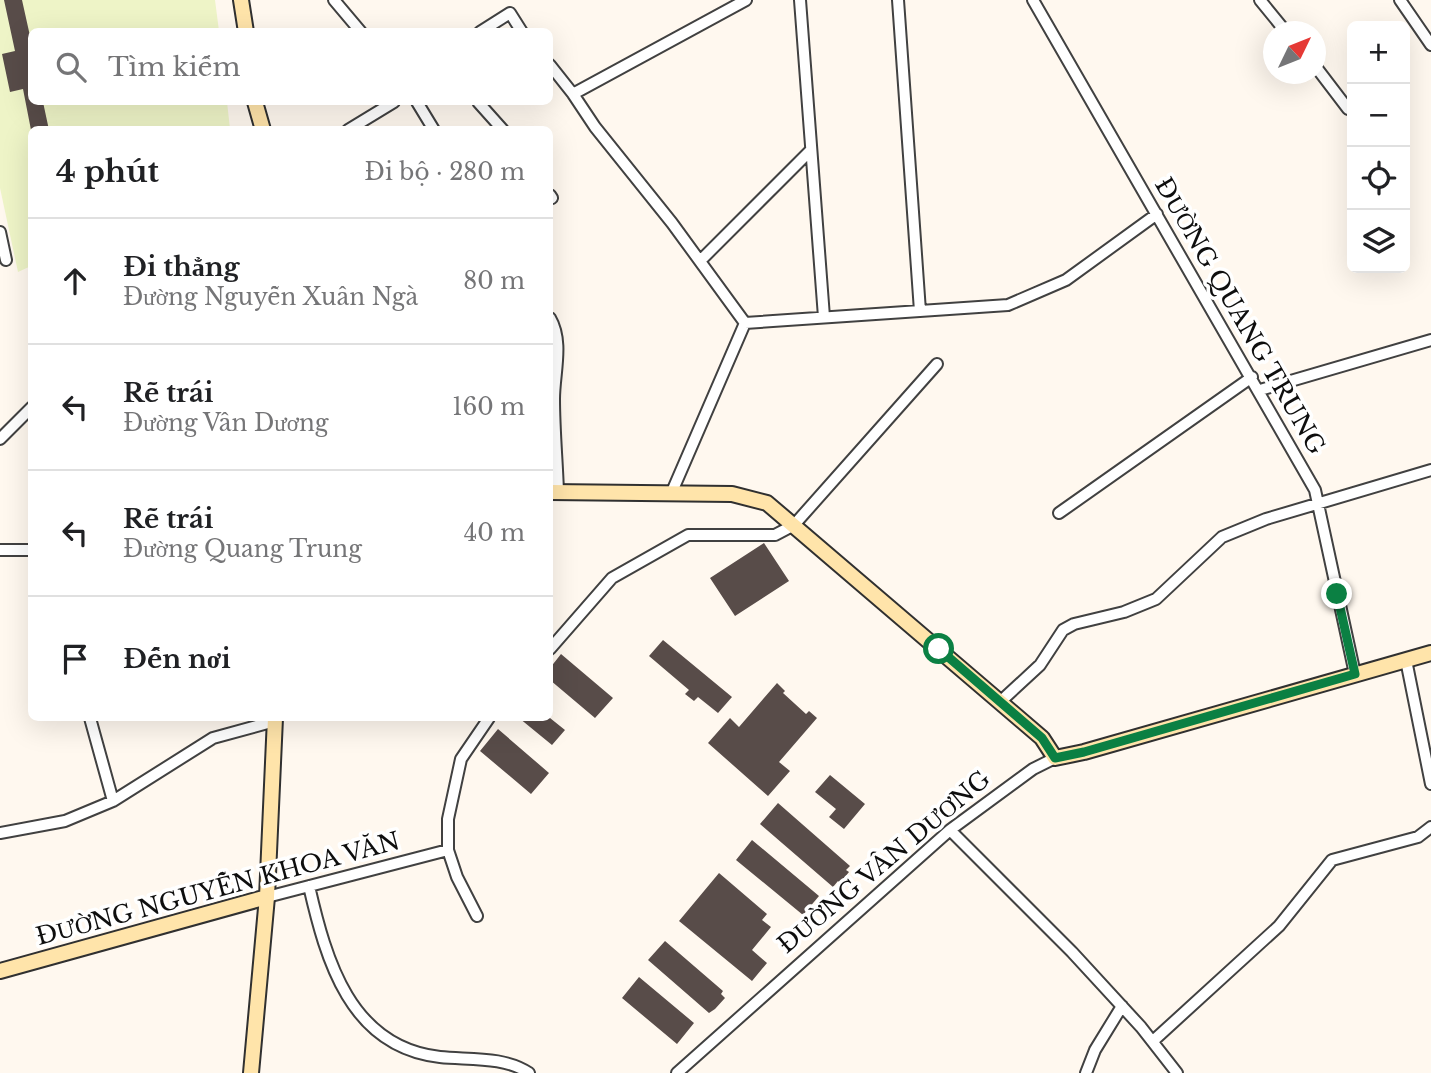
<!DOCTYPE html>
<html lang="vi">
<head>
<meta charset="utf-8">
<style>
	body { margin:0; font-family:"Libre Baskerville",serif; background:#f6f6f6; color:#202124 }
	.controls { position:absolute; right:21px; top:21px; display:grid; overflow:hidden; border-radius:10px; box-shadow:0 7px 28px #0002 }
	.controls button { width:63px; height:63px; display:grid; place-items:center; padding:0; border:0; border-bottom:2px solid #e0e0e0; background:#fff; color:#202124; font:35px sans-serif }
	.compass { position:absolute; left:1263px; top:21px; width:63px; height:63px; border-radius:50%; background:#fff; box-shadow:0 7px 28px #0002; rotate:47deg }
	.stop { position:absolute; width:21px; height:21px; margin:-16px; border:5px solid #0b8043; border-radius:50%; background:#fff }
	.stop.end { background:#0b8043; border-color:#fff; box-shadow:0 2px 7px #0008 }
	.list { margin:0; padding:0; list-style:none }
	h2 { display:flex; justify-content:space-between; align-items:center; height:91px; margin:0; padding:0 28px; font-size:30px }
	h2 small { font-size:23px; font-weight:400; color:#757577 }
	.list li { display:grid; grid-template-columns:46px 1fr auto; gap:21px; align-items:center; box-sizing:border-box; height:126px; padding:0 28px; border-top:2px solid #e0e0e0 }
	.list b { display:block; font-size:26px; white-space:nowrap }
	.list p { margin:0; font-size:23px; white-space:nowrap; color:#757577 }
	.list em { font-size:23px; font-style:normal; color:#757577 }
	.icon { flex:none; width:38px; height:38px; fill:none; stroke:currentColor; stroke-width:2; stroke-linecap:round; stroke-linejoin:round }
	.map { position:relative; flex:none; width:1431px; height:1073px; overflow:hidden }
	.search { position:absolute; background:#fff; box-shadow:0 7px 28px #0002; left:28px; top:28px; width:525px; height:77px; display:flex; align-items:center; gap:18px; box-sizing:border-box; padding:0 24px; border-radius:10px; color:#757577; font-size:26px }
	.panel { position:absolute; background:#fff; box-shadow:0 7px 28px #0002; left:28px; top:126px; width:525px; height:595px; border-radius:10px }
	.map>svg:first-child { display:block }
	.pitch { fill:#eef4c7 }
	.building { fill:#584c49 }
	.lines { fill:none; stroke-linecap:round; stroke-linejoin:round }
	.street-casing { stroke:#414141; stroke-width:14 }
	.secondary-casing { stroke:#303030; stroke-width:18 }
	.street { stroke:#fff; stroke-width:10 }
	.secondary { stroke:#ffe4aa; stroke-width:14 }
	.route { stroke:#0b8043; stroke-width:9 }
	.labels { text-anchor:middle; stroke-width:7; stroke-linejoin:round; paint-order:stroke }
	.street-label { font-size:24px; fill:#0e0e0e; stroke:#fff }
</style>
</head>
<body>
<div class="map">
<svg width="1431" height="1073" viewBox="0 0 1431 1073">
	<rect width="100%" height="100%" fill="#fff8ef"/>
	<!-- pitch -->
	<path class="pitch" d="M 0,0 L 215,0 L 219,31 L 32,32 L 32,102 L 227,102 L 230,129 L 32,130 L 31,266 L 18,272 L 0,188 Z"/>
	<!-- building -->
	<path class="building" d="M 4,0 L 22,0 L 32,45 L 32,102 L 43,102 L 49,130 L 31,130 L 23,89 L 10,92 L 2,54 L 15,51 Z
		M 764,543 L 789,581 L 735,616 L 710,578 Z
		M 663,640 L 732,697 L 718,713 L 698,697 L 694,701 L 685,694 L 689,690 L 649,656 Z
		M 561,654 L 613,698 L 595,718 L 550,680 L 550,668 Z
		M 777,683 L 785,691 L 783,693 L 806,714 L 809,711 L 817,718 L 779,762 L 790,771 L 768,796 L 708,743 L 730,718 L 739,727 Z
		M 519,718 L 550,718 L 565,730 L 552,745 Z
		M 498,729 L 549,773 L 531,794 L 480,751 Z
		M 830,775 L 865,804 L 844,829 L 829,817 L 836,809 L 815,792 Z
		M 778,803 L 850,866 L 846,870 L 849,872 L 840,883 L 838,881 L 833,887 L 760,824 Z
		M 752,840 L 819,896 L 803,915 L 736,860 Z
		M 719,873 L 767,914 L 762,920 L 771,927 L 752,950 L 767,963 L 752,981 L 679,921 Z
		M 665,941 L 723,991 L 721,994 L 725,998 L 715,1009 L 709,1013 L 648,960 Z
		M 639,977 L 694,1023 L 677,1044 L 622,998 Z"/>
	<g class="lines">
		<!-- street casing -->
		<g class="street-casing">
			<path id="street" d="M 334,0 L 361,32
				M 800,0 L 824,317
				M 898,0 L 920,311
				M 1033,0 L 1315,490 L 1355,674
				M 1260,0 L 1286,32
				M 1400,0 L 1431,45
				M 480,32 L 510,13 L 522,32
				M 550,65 L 573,94 L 746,0
				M 1316,67 L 1348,109
				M 573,94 L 595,127 L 672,223 L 745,323
				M 417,102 L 434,130
				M 478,102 L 503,130
				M 348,130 L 394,102
				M 550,195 L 552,198
				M 0,232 L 6,260
				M 700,261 L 811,150
				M 550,318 C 564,342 554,373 554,399 C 554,430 557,461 558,492
				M 745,323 L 1008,305 L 1066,280 L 1157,214
				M 1260,390 L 1431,340
				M 0,439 L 32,407
				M 671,494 L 745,323
				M 1059,513 L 1252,377
				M 0,550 L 32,550
				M 550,649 L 612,578 L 688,535 L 775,535 L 794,525 L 937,364
				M 1406,660 L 1431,784
				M 1000,702 L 1040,665 L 1063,630 L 1074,624 L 1124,612 L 1156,599 L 1222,537 L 1266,519 L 1431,470
				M 90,718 L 113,801
				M 950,830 L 1072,952 L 1141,1027 L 1177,1073
				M 0,833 L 65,821 L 113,801 L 213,738 L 275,721
				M 309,886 C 326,960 350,1047 440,1057 C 468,1060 504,1056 529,1073
				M 267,897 L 448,850
				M 477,916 L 457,877 L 448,850 L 448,819 L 461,759 L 489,718
				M 1153,1041 L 1279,926 L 1332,860 L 1418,837 L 1431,827
				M 677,1073 L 950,830 L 1033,769 L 1055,758
				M 1086,1073 L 1095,1050 L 1122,1006"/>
		</g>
		<!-- secondary casing -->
		<g class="secondary-casing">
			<path id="secondary" d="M 241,0 L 246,32
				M 255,102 L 263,130
				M 550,492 L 732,494 L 767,503 L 1042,738 L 1055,758 L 1084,752 L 1431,653
				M 0,971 L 267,897
				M 251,1073 L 267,897 L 275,718"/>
		</g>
		<!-- street -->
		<use href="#street" class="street"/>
		<!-- secondary -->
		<use href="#secondary" class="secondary"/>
	</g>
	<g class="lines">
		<!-- route -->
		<path class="route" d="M 939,649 L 1042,738 L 1055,758 L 1084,752 L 1355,674 L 1337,594"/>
	</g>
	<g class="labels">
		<!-- street labels -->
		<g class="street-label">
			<text transform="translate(1240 316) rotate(60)" y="8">ĐƯỜNG QUANG TRUNG</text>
			<text transform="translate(884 862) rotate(-40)" y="8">ĐƯỜNG VÂN DƯƠNG</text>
			<text transform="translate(218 889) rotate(-15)" y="8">ĐƯỜNG NGUYỄN KHOA VĂN</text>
		</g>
	</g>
</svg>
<div class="controls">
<button>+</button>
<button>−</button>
<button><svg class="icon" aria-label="locate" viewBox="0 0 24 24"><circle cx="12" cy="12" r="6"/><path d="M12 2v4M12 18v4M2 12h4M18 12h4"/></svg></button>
<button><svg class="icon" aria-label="layers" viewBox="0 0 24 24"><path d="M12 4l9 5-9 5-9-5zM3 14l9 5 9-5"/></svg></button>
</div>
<svg class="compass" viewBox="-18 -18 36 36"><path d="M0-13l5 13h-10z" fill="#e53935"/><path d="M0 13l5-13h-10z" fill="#757577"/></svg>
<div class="stop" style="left:939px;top:649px"></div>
<div class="stop end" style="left:1337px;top:594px"></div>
<div class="search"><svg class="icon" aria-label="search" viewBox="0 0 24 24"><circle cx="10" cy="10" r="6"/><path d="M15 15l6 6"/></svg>Tìm kiếm</div>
<section class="panel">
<h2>4 phút<small>Đi bộ · 280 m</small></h2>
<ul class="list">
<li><svg class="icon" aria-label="ahead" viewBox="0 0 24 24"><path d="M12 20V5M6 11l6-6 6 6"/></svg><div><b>Đi thẳng</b><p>Đường Nguyễn Xuân Ngà</p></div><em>80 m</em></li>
<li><svg class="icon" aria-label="left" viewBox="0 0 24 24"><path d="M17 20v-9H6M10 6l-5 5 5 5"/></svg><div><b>Rẽ trái</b><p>Đường Vân Dương</p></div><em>160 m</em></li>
<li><svg class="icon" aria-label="left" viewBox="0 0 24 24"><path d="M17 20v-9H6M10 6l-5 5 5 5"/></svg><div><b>Rẽ trái</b><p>Đường Quang Trung</p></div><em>40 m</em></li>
<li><svg class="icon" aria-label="arrive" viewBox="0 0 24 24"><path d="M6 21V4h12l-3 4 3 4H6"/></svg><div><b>Đến nơi</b></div></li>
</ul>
</section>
</div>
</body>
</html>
